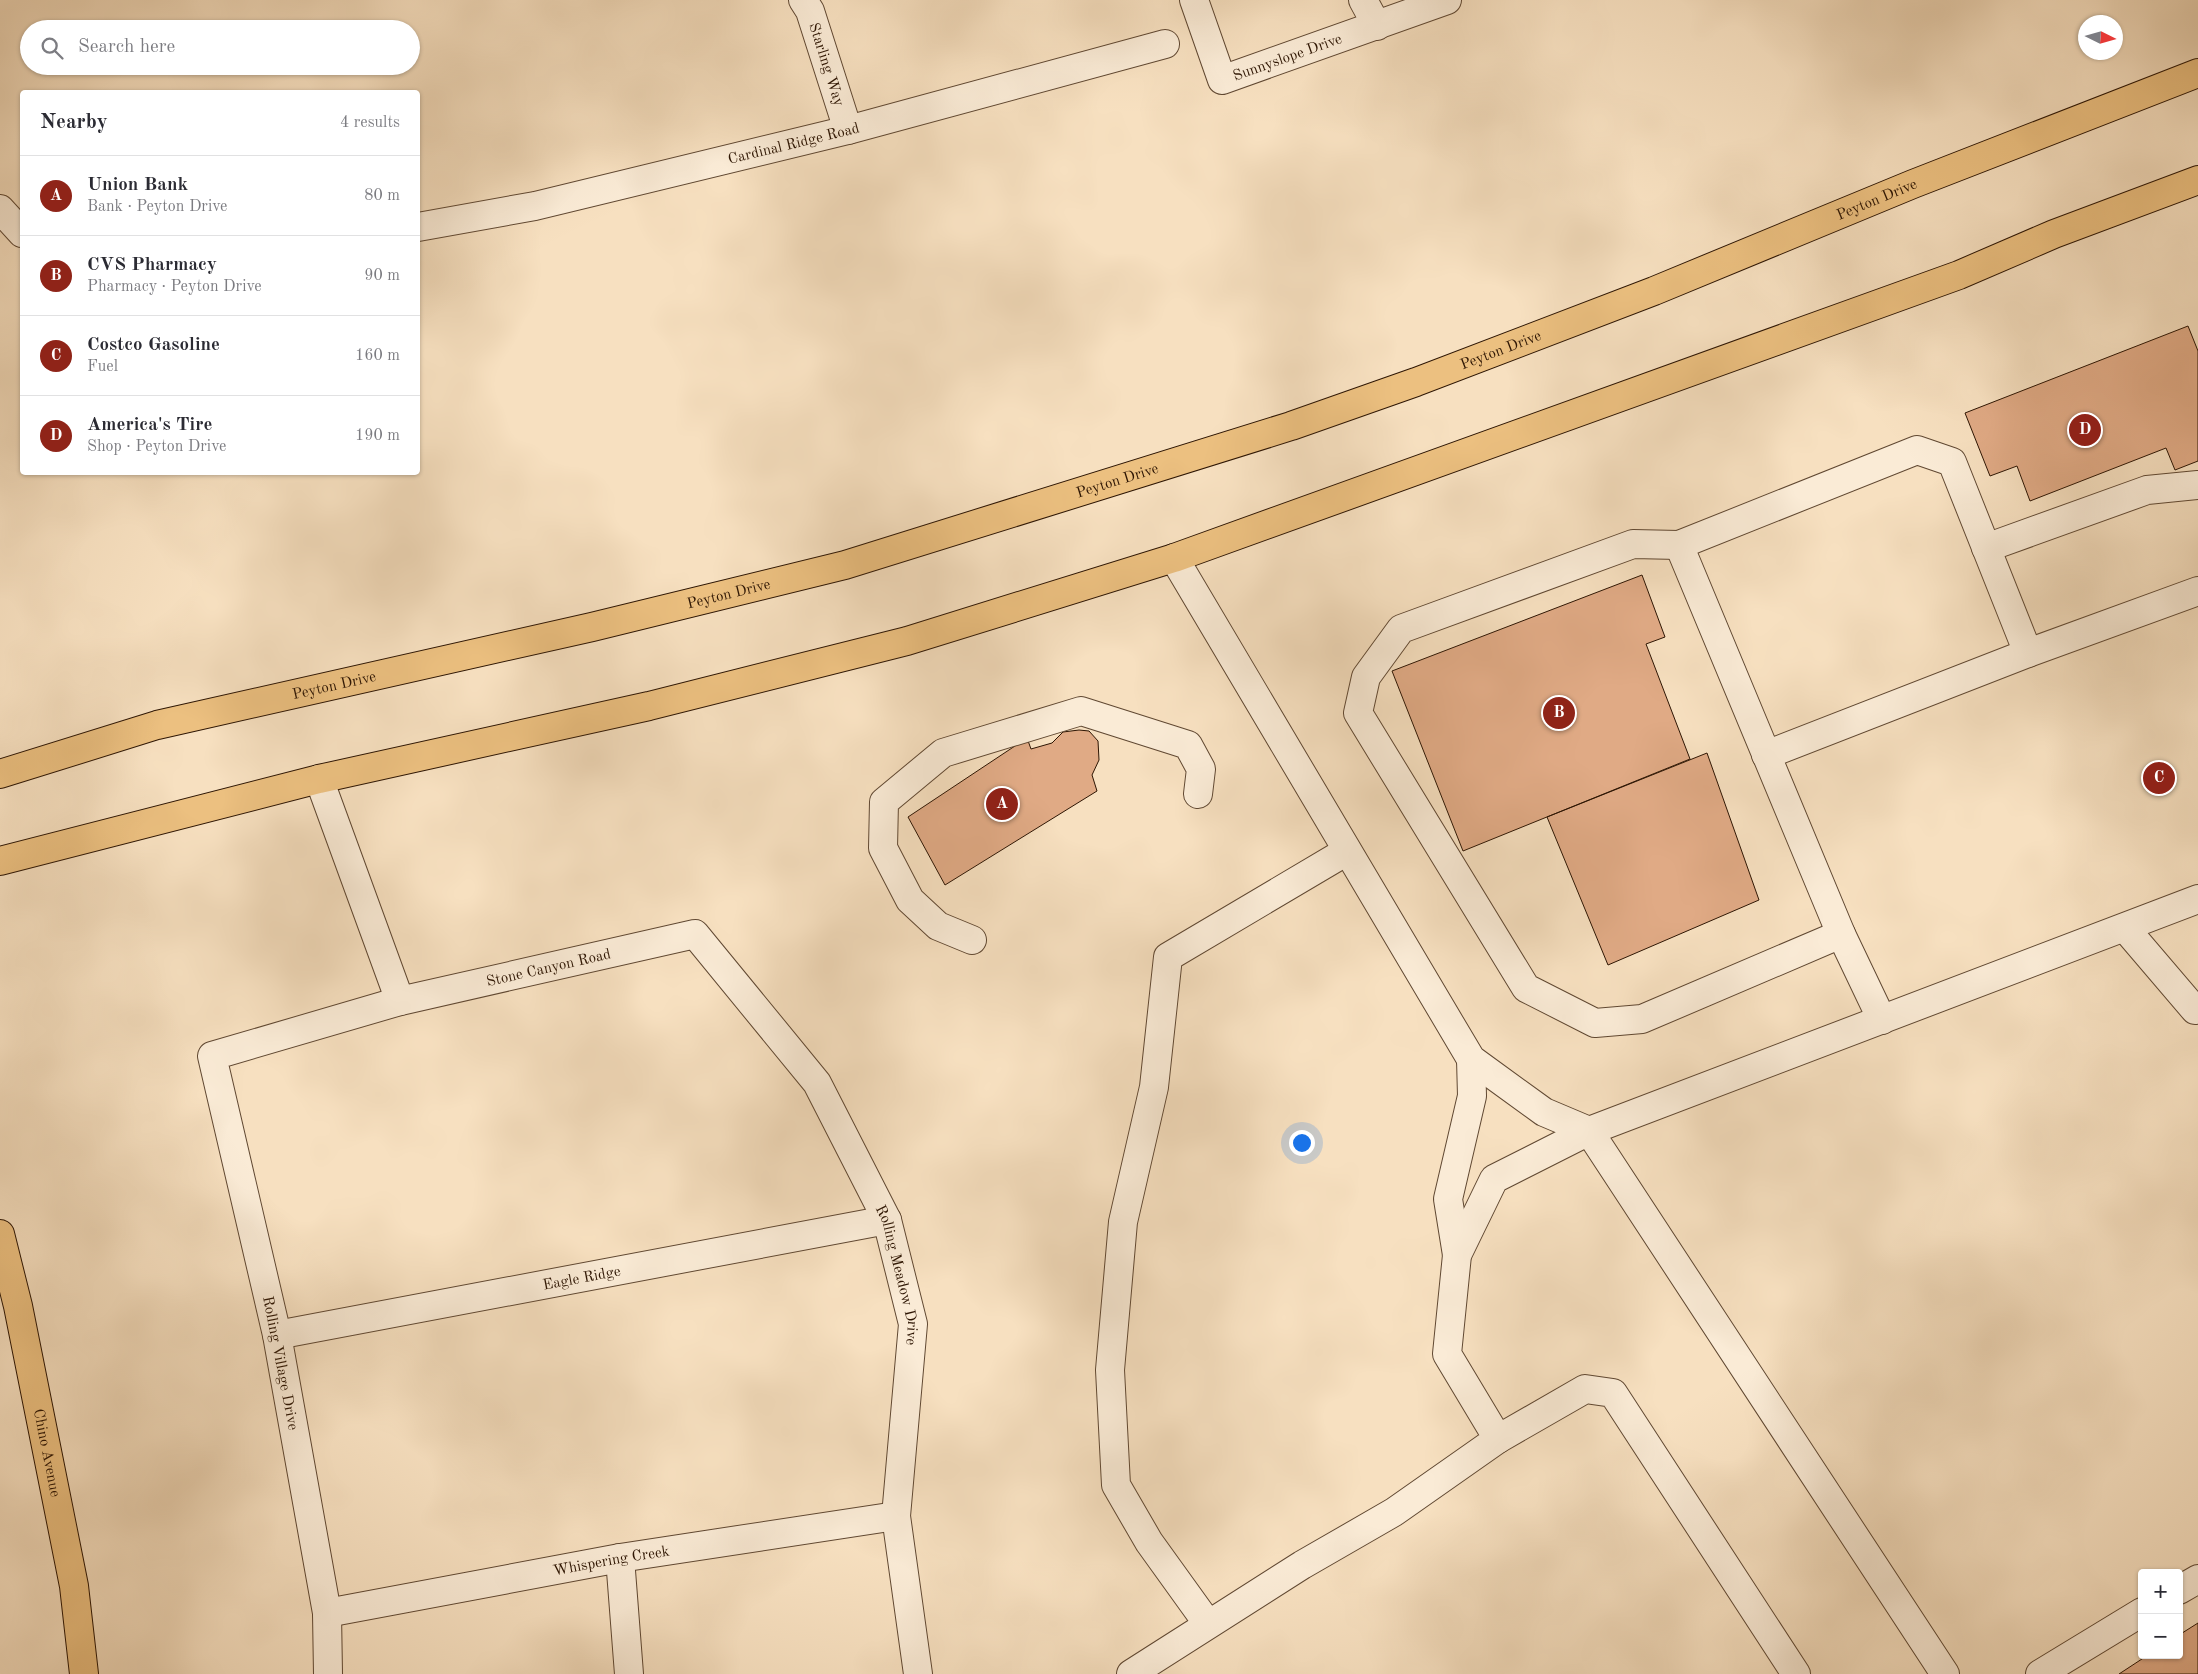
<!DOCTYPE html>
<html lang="en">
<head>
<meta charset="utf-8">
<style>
	body { margin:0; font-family:"Old Standard TT",serif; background:#f7f7f7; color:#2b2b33 }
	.controls { position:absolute; right:15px; bottom:15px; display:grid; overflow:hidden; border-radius:5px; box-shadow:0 1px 4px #0004 }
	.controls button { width:45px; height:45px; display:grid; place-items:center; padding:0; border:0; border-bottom:1px solid #e1e1e2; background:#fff; color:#2b2b33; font:25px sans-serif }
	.compass { position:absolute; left:2078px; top:15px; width:45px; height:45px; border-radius:50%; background:#fff; box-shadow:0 1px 4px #0004; rotate:95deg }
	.you { position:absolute; left:1301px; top:1142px; width:18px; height:18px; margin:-12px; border:4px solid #fff; border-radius:50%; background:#1a73e8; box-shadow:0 0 0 8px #1a73e833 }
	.badge { display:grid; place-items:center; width:32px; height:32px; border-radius:50%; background:#8f2418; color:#fff; font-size:16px; font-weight:700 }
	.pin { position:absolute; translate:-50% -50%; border:2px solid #fff; box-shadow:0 1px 5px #0006 }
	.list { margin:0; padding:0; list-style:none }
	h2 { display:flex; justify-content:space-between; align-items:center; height:65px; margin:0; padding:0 20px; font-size:21px }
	h2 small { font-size:16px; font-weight:400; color:#7c7c81 }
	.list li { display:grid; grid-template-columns:32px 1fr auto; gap:15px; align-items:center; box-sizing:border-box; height:80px; padding:0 20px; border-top:1px solid #e1e1e2 }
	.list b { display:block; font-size:19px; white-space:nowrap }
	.list p { margin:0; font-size:16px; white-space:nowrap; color:#7c7c81 }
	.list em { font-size:16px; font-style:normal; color:#7c7c81 }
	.icon { flex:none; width:28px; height:28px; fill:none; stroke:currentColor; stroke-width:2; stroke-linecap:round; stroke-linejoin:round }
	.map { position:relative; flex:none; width:2198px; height:1674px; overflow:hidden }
	.search { position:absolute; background:#fff; box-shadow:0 1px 4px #0004; left:20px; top:20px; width:400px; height:55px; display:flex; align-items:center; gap:12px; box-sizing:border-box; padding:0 18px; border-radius:28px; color:#7c7c81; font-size:19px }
	.panel { position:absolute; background:#fff; box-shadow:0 1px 4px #0004; left:20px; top:90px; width:400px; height:385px; border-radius:5px }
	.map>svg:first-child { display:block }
	.building { fill:#e0aa85; stroke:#2d1503 }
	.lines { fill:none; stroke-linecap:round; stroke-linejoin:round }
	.minor-casing { stroke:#604832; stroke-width:30 }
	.major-casing { stroke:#2d1503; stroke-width:30 }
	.minor { stroke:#faebd6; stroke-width:28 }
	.major { stroke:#ecc080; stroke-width:28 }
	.labels { text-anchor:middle; stroke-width:4; stroke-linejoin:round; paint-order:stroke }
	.street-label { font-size:15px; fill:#2d1503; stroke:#faebd6 }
</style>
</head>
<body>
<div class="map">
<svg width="2198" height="1674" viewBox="0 0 2198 1674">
	<rect width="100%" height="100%" fill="#f7e0c0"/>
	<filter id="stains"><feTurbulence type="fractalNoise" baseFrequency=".004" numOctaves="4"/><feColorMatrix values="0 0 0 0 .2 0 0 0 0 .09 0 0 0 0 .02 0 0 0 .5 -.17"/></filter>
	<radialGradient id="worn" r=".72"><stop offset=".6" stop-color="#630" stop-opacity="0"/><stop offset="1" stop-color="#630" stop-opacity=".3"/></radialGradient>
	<!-- building -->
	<path class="building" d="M 2188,326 L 2198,351 L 2198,461 L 2175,470 L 2166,448 L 2030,501 L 2017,466 L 1990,476 L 1965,413 Z
		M 1642,575 L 1665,637 L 1646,644 L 1690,759 L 1463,851 L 1392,671 Z
		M 1079,730 L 1089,731 L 1098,741 L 1099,760 L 1092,775 L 1097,791 L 945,885 L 908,817 L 1027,738 L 1031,749 L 1052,743 L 1063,732 Z
		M 1707,753 L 1759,900 L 1608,965 L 1547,817 Z
		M 2198,1623 L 2198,1674 L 2119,1674 L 2148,1655 L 2179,1655 L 2179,1635 Z"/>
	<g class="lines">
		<!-- minor casing -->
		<g class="minor-casing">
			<g id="minor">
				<path id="s1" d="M 803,0 L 810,11 L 848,130"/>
				<path id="s2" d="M 1194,0 L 1222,80 L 1447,0"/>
				<path d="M 1363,0 L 1377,26"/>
				<path d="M 0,209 L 22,233"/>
				<path id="s3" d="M 418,227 L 535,206 L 848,130 L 1165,44"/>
				<path d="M 1679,545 L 1841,934 L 1882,1020"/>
				<path d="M 1986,548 L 2147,490 L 2198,485"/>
				<path d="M 1174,558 L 1471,1059 L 1544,1112 L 1589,1131 L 1945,1674"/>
				<path d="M 1766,755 L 2028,653 L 2198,591"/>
				<path d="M 319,779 L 400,1001"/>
				<path d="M 2125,928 L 2195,1010 L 2198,1008"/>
				<path d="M 1841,934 L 1642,1019 L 1595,1023 L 1526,988 L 1358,713 L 1366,677 L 1401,629 L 1633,544 L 1679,545 L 1917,450 L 1952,462 L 2028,653"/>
				<path d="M 972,940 L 938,926 L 910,900 L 883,848 L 884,802 L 943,753 L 1081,711 L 1188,745 L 1201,769 L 1198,794"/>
				<path d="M 1457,1255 L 1448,1199 L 1472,1096 L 1471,1059"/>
				<path id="s4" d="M 277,1335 L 887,1220"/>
				<path d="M 1498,1439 L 1585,1389 L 1613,1393 L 1796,1674"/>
				<path d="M 620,1558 L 629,1674"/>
				<path d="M 2179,1590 L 2198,1579"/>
				<path id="s5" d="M 327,1613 L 620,1558 L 896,1516"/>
				<path d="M 1208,1624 L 1149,1542 L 1116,1485 L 1110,1370 L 1123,1222 L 1154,1087 L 1168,957 L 1347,851"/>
				<path id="s6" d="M 328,1674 L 327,1613 L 277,1335 L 212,1056 L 400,1001 L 695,934 L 817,1083 L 887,1220 L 913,1324 L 896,1516 L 918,1674"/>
				<path d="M 1131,1674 L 1302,1565 L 1394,1512 L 1498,1439 L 1447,1354 L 1457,1255 L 1494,1179 L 1589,1131 L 2198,899"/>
				<path d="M 2040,1674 L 2142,1612"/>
			</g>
		</g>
		<!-- major casing -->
		<g class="major-casing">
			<g id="major">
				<path id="s7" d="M 0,774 L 157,725 L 592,627 L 845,565 L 1291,426 L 1416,382 L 1654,291 L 1913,184 L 2198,73"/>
				<path d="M 0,861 L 319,779 L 649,706 L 907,641 L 1174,558 L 1959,275 L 2054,234 L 2198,180"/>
				<path id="s8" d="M 0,1234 L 18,1306 L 74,1586 L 84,1674"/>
			</g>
		</g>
		<!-- minor -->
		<use href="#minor" class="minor"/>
		<!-- major -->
		<use href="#major" class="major"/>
	</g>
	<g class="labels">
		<!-- street labels -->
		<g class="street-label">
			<text dy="5" stroke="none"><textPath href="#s2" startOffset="154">Sunnyslope Drive</textPath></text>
			<text dy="5" stroke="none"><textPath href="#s1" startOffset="69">Starling Way</textPath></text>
			<text dy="5" stroke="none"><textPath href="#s3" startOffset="385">Cardinal Ridge Road</textPath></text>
			<text dy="5" stroke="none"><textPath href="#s7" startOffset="1966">Peyton Drive</textPath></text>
			<text dy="5" stroke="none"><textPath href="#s7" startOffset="1561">Peyton Drive</textPath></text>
			<text dy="5" stroke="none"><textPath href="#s7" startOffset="1156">Peyton Drive</textPath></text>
			<text dy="5" stroke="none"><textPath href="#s7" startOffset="751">Peyton Drive</textPath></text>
			<text dy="5" stroke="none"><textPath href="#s7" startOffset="346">Peyton Drive</textPath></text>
			<text dy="5" stroke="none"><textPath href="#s6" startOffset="978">Stone Canyon Road</textPath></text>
			<text dy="5" stroke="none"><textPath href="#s6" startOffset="1531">Rolling Meadow Drive</textPath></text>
			<text dy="5" stroke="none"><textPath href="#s4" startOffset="310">Eagle Ridge</textPath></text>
			<text transform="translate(281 1363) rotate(79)" y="5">Rolling Village Drive</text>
			<text dy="5" stroke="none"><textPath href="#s8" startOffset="224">Chino Avenue</textPath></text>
			<text dy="5" stroke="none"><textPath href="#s5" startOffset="289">Whispering Creek</textPath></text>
		</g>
	</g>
	<rect width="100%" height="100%" filter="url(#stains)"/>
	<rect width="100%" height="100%" fill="url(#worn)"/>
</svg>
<div class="controls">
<button>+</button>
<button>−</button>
</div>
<svg class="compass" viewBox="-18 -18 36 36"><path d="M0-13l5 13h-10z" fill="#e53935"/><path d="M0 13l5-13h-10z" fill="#7c7c81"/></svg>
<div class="you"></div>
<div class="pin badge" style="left:1002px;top:804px">A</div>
<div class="pin badge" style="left:1559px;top:713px">B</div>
<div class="pin badge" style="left:2159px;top:778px">C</div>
<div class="pin badge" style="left:2085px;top:430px">D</div>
<div class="search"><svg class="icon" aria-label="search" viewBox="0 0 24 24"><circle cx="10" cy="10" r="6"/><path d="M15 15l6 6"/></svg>Search here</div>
<section class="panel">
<h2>Nearby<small>4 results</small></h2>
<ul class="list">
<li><span class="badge">A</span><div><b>Union Bank</b><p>Bank · Peyton Drive</p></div><em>80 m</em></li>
<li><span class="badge">B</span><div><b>CVS Pharmacy</b><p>Pharmacy · Peyton Drive</p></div><em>90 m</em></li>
<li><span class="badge">C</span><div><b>Costco Gasoline</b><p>Fuel</p></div><em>160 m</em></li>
<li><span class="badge">D</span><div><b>America's Tire</b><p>Shop · Peyton Drive</p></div><em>190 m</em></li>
</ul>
</section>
</div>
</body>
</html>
